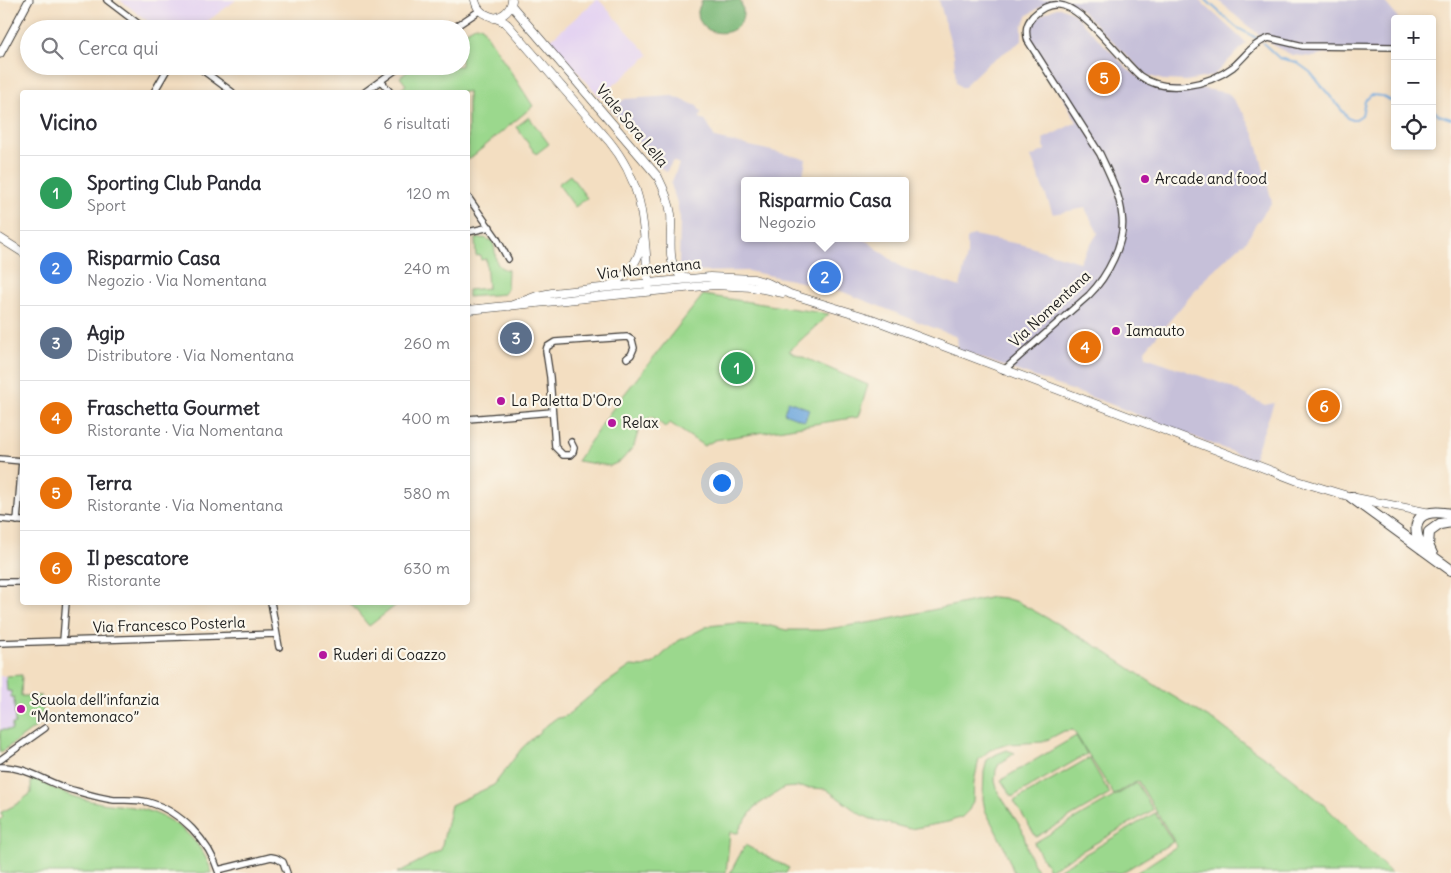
<!DOCTYPE html>
<html lang="it">
<head>
<meta charset="utf-8">
<style>
	body { margin:0; font-family:Delius,sans-serif; background:#f2f2f3; color:#2b2b33 }
	.controls { position:absolute; right:15px; top:15px; display:grid; overflow:hidden; border-radius:5px; box-shadow:0 2px 8px #0003 }
	.controls button { width:45px; height:45px; display:grid; place-items:center; padding:0; border:0; border-bottom:1px solid #e1e1e2; background:#fff; color:#2b2b33; font:25px sans-serif }
	.you { position:absolute; left:721px; top:482px; width:18px; height:18px; margin:-12px; border:4px solid #fff; border-radius:50%; background:#1a73e8; box-shadow:0 0 0 8px #1a73e833 }
	.badge { display:grid; place-items:center; width:32px; height:32px; border-radius:50%; background:#1a73e8; color:#fff; font-size:16px; font-weight:700 }
	.pin { position:absolute; translate:-50% -50%; border:2px solid #fff; box-shadow:0 1px 5px #0006 }
	.popup { position:absolute; left:741px; top:177px; width:168px; height:65px; box-sizing:border-box; display:grid; place-content:center; border-radius:5px; background:#fff; filter:drop-shadow(0 1px 4px #0005); font-size:16px; white-space:nowrap; color:#7c7c81 }
	.popup b { font-size:19px; color:#2b2b33 }
	.popup::after { content:''; position:absolute; left:50%; top:100%; margin-left:-10px; border:10px solid transparent; border-top-color:#fff }
	.list { margin:0; padding:0; list-style:none }
	h2 { display:flex; justify-content:space-between; align-items:center; height:65px; margin:0; padding:0 20px; font-size:21px }
	h2 small { font-size:16px; font-weight:400; color:#7c7c81 }
	.list li { display:grid; grid-template-columns:32px 1fr auto; gap:15px; align-items:center; box-sizing:border-box; height:75px; padding:0 20px; border-top:1px solid #e1e1e2 }
	.list b { display:block; font-size:19px; white-space:nowrap }
	.list p { margin:0; font-size:16px; white-space:nowrap; color:#7c7c81 }
	.list em { font-size:16px; font-style:normal; color:#7c7c81 }
	.icon { flex:none; width:28px; height:28px; fill:none; stroke:currentColor; stroke-width:2; stroke-linecap:round; stroke-linejoin:round }
	.map { position:relative; flex:none; width:1451px; height:873px; overflow:hidden }
	.search { position:absolute; background:#fff; box-shadow:0 2px 8px #0003; left:20px; top:20px; width:450px; height:55px; display:flex; align-items:center; gap:12px; box-sizing:border-box; padding:0 18px; border-radius:28px; color:#7c7c81; font-size:19px }
	.panel { position:absolute; background:#fff; box-shadow:0 2px 8px #0003; left:20px; top:90px; width:450px; height:515px; border-radius:5px }
	.map>svg:first-child { display:block }
	.built { fill:#e4d3f1 }
	.industrial { fill:#c6c0d9 }
	.green { fill:#9bd88d; stroke:#5c7a54 }
	.forest { fill:#7cb878; stroke:#4c6a4a }
	.water { fill:#6ca6dc; stroke:#44617c }
	.lines { fill:none; stroke-linecap:round; stroke-linejoin:round }
	.stream { stroke:#6ca6dc; stroke-width:2 }
	.minor-casing { stroke:#3c3935; stroke-width:8 }
	.tertiary-casing { stroke:#3c3935; stroke-width:9 }
	.secondary-casing { stroke:#3c3935; stroke-width:9 }
	.motorway-casing { stroke:#3c3935; stroke-width:12 }
	.minor { stroke:#fff; stroke-width:5.5 }
	.tertiary { stroke:#fff; stroke-width:7 }
	.secondary { stroke:#fff; stroke-width:8 }
	.motorway { stroke:#fff; stroke-width:10 }
	.poi-dot { fill:#b5179e; stroke:#fbf7ec; stroke-width:2 }
	.labels { text-anchor:middle; stroke-width:4.5; stroke-linejoin:round; paint-order:stroke }
	.street-label { font-size:15px; fill:#1c1c1c; stroke:#fbf7ec }
	.poi-label { font-size:15px; fill:#1c1c1c; stroke:#fbf7ec; text-anchor:start }
</style>
</head>
<body>
<div class="map">
<svg width="1451" height="873" viewBox="0 0 1451 873">
	<rect width="100%" height="100%" fill="#fbf7ec"/>
	<filter id="ink" filterUnits="userSpaceOnUse"><feTurbulence type="fractalNoise" baseFrequency=".02" numOctaves="2"/><feDisplacementMap in="SourceGraphic" scale="10" xChannelSelector="R" yChannelSelector="G"/><feConvolveMatrix kernelMatrix="1 2 1 2 8 2 1 2 1" color-interpolation-filters="sRGB"/></filter>
	<filter id="wash" filterUnits="userSpaceOnUse"><feTurbulence type="fractalNoise" baseFrequency=".0096" numOctaves="4" result="noise"/><feDisplacementMap in="SourceGraphic" scale="20" xChannelSelector="R" yChannelSelector="G"/><feGaussianBlur stdDeviation="1.12" result="paint"/><feColorMatrix in="noise" values="0 0 0 0 0 0 0 0 0 0 0 0 0 0 0 0 0 1.4 0 .05"/><feComposite in="paint" operator="in"/></filter>
	<g filter="url(#wash)">
		<rect width="100%" height="100%" fill="#f3dec1"/>
		<!-- built -->
		<path class="built" d="M 120,0 L 236,0 L 197,29 L 158,29 Z
			M 596,0 L 599,0 L 649,55 L 600,97 L 550,40 Z
			M 22,675 L 21,696 L 41,696 L 44,721 L 0,753 L 0,676 Z"/>
		<!-- industrial -->
		<path class="industrial" d="M 939,0 L 1199,0 L 1246,43 L 1213,76 L 1186,81 L 1163,80 L 1146,75 L 1078,7 L 1069,3 L 1057,1 L 1046,3 L 1028,15 L 1022,26 L 1022,41 L 987,64 L 969,81 L 965,87 L 961,87 L 956,83 L 954,55 Z
			M 1218,0 L 1383,0 L 1399,19 L 1395,19 L 1395,52 L 1335,52 L 1313,57 L 1292,55 L 1276,47 L 1244,23 Z
			M 1056,8 L 1062,8 L 1072,12 L 1129,70 L 1150,86 L 1160,89 L 1199,88 L 1228,93 L 1244,114 L 1255,136 L 1272,202 L 1254,227 L 1248,239 L 1209,274 L 1145,350 L 1146,357 L 1226,385 L 1265,405 L 1274,403 L 1253,460 L 1105,402 L 958,350 L 957,337 L 838,290 L 837,292 L 801,282 L 748,271 L 684,272 L 679,264 L 680,218 L 677,203 L 671,184 L 679,164 L 673,161 L 666,172 L 661,168 L 610,109 L 625,99 L 673,96 L 697,106 L 701,112 L 700,118 L 704,120 L 708,124 L 715,138 L 806,159 L 802,181 L 745,181 L 745,238 L 863,238 L 901,267 L 960,287 L 967,255 L 967,239 L 973,235 L 1024,245 L 1079,262 L 1098,233 L 1085,208 L 1053,214 L 1031,157 L 1045,150 L 1043,139 L 1077,122 L 1029,37 L 1028,29 L 1031,24 L 1038,17 Z"/>
		<!-- green -->
		<path class="green" d="M 477,25 L 482,27 L 533,106 L 468,160 L 468,92 L 400,92 L 400,90 L 406,85 L 400,77 L 415,66 L 461,66 L 461,34 Z
			M 529,117 L 549,144 L 536,154 L 516,127 Z
			M 570,175 L 587,198 L 575,207 L 558,184 Z
			M 484,238 L 492,241 C 499,254 490,266 508,270 L 507,289 L 504,294 L 468,297 L 468,290 L 488,288 L 486,259 L 481,260 L 480,255 L 476,256 L 475,239 Z
			M 703,295 L 829,314 L 789,351 L 868,385 L 858,417 L 715,440 L 704,446 L 670,423 L 665,427 L 651,416 L 638,432 L 634,446 L 621,461 L 610,466 L 577,461 L 611,411 Z
			M 993,597 L 1004,598 L 1018,602 L 1056,623 L 1101,649 L 1161,689 L 1219,724 L 1245,744 L 1276,765 L 1324,805 L 1391,873 L 1136,873 L 1177,846 L 1138,781 L 1114,795 L 1073,730 L 1064,731 L 1043,742 L 1008,744 L 990,750 L 979,759 L 974,782 L 973,801 L 969,810 L 962,817 L 948,822 L 910,829 L 871,819 L 860,814 L 826,789 L 797,787 L 784,788 L 756,806 L 741,826 L 738,833 L 730,832 L 726,873 L 397,873 L 441,850 L 451,805 L 494,785 L 522,748 L 547,725 L 555,719 L 566,716 L 602,686 L 631,666 L 643,667 L 654,663 L 676,642 L 708,626 L 737,623 L 767,625 L 786,630 L 821,630 L 880,621 Z
			M 350,603 L 399,603 L 369,626 Z
			M 22,675 L 21,696 L 41,696 L 44,721 L 0,753 L 0,730 L 12,730 L 12,724 L 15,724 L 14,697 L 11,697 L 11,691 L 7,691 L 6,676 Z
			M 1076,736 L 1087,754 L 1012,797 L 1001,780 Z
			M 1007,750 L 1015,753 L 999,764 L 996,770 L 995,781 L 998,792 L 1022,829 L 1029,854 L 1038,873 L 1014,873 L 1004,847 L 985,810 L 983,799 L 984,772 L 987,760 L 997,754 Z
			M 1089,758 L 1110,794 L 1036,837 L 1014,801 Z
			M 31,776 C 50,788 69,796 91,801 C 105,804 119,805 133,807 C 170,814 201,837 212,873 L 0,873 L 0,820 L 3,817 L 0,813 L 17,804 L 31,793 Z
			M 1137,783 L 1153,810 L 1049,870 L 1034,843 Z
			M 1155,813 L 1173,842 L 1121,873 L 1053,873 Z
			M 745,845 L 789,868 L 786,873 L 730,873 Z"/>
		<!-- forest -->
		<path class="forest" d="M 702,0 L 740,0 C 741,3 743,8 743,11 C 745,40 697,40 698,11 C 699,8 701,3 702,0 Z"/>
		<!-- water -->
		<path class="water" d="M 788,401 L 809,409 L 805,421 L 784,413 Z"/>
		<g class="lines">
			<!-- stream -->
			<path class="stream" d="M 1206,0 L 1236,27 L 1260,40
				M 1263,43 L 1279,58 L 1296,62 L 1310,72 L 1349,119 L 1356,119 L 1362,115 L 1365,101 L 1371,95 L 1382,96 L 1395,103
				M 1432,109 L 1439,115 L 1451,119"/>
		</g>
	</g>
	<g filter="url(#ink)">
		<g class="lines">
			<!-- minor casing -->
			<g class="minor-casing">
				<path id="minor" d="M 107,0 L 145,29
					M 452,29 L 479,11
					M 197,66 L 232,92
					M 381,81 L 390,92
					M 154,92 L 169,66
					M 365,92 L 401,66
					M 468,197 L 496,237 L 508,259
					M 468,232 L 490,227
					M 1004,370 L 1089,295 C 1107,277 1126,242 1122,216 C 1120,194 1109,173 1100,154 L 1028,41 C 1025,31 1026,24 1033,16 C 1041,8 1052,2 1064,6 C 1086,12 1121,59 1140,76 C 1166,95 1209,85 1233,67 C 1245,57 1253,43 1269,38 L 1303,46 L 1395,47
					M 468,419 L 552,412
					M 571,442 L 574,448 L 573,452 L 570,455 L 563,455 L 555,447 L 550,377 L 546,351 L 547,347 L 555,342 L 627,337 L 632,340 L 634,348 L 631,355 L 627,358
					M 0,459 L 22,461 L 17,521
					M 0,519 L 22,521
					M 0,582 L 22,582
					M 271,602 L 279,647
					M 63,641 L 66,602
					M 0,643 L 276,634
					M 0,760 L 45,728
					M 0,767 C 26,766 45,782 69,789 C 83,793 98,798 114,800 C 125,800 137,799 148,802 C 181,811 209,841 219,873
					M 218,870 L 271,857 L 276,858 L 283,862 L 287,873"/>
			</g>
			<!-- tertiary casing -->
			<g class="tertiary-casing">
				<path id="tertiary" d="M 0,54 L 29,0"/>
			</g>
			<!-- secondary casing -->
			<g class="secondary-casing">
				<path id="secondary" d="M 475,0 C 479,19 495,14 507,24 L 609,141 C 648,189 643,233 649,291
					M 511,5 L 658,177 C 664,189 669,201 671,214 C 673,232 663,272 686,277
					M 494,18 C 504,16 511,10 512,0
					M 0,238 L 22,252
					M 609,286 C 627,275 639,263 642,241
					M 510,306 L 537,296 L 552,293 L 710,277 L 754,279 L 768,283 L 790,294 L 872,319 L 1298,481 L 1351,497 L 1430,513
					M 468,310 L 714,285 L 752,287 L 783,293"/>
			</g>
			<!-- motorway casing -->
			<g class="motorway-casing">
				<path id="motorway" d="M 1351,497 L 1451,570
					M 1422,549 C 1408,519 1421,508 1451,514
					M 1433,556 L 1428,545 L 1429,532 L 1440,524 L 1451,522"/>
			</g>
			<!-- minor -->
			<use href="#minor" class="minor"/>
			<!-- tertiary -->
			<use href="#tertiary" class="tertiary"/>
			<!-- secondary -->
			<use href="#secondary" class="secondary"/>
			<!-- motorway -->
			<use href="#motorway" class="motorway"/>
		</g>
	</g>
	<!-- markers -->
	<g class="poi-dot">
		<circle cx="1145" cy="179" r="5"/>
		<circle cx="1116" cy="331" r="5"/>
		<circle cx="501" cy="401" r="5"/>
		<circle cx="612" cy="423" r="5"/>
		<circle cx="323" cy="655" r="5"/>
		<circle cx="21" cy="709" r="5"/>
	</g>
	<g class="labels">
		<!-- street labels -->
		<g class="street-label">
			<text transform="translate(632 126) rotate(50)" y="5">Viale Sora Lella</text>
			<text transform="translate(649 269) rotate(-6)" y="5">Via Nomentana</text>
			<text transform="translate(1050 309) rotate(-43)" y="5">Via Nomentana</text>
			<text transform="translate(169 625) rotate(-2)" y="5">Via Francesco Posterla</text>
		</g>
		<!-- poi labels -->
		<g class="poi-label">
			<text x="1155" y="184">Arcade and food</text>
			<text x="1126" y="336">Iamauto</text>
			<text x="511" y="406">La Paletta D'Oro</text>
			<text x="622" y="428">Relax</text>
			<text x="333" y="660">Ruderi di Coazzo</text>
			<text x="31" y="705">Scuola dell’infanzia<tspan x="31" dy="17">“Montemonaco”</tspan></text>
		</g>
	</g>
</svg>
<div class="controls">
<button>+</button>
<button>−</button>
<button><svg class="icon" aria-label="locate" viewBox="0 0 24 24"><circle cx="12" cy="12" r="6"/><path d="M12 2v4M12 18v4M2 12h4M18 12h4"/></svg></button>
</div>
<div class="you"></div>
<div class="pin badge" style="left:737px;top:368px;background:#2e9e5b">1</div>
<div class="pin badge" style="left:825px;top:277px;background:#3f7fe0">2</div>
<div class="popup"><b>Risparmio Casa</b>Negozio</div>
<div class="pin badge" style="left:516px;top:338px;background:#5c6f8a">3</div>
<div class="pin badge" style="left:1085px;top:347px;background:#e8710a">4</div>
<div class="pin badge" style="left:1104px;top:78px;background:#e8710a">5</div>
<div class="pin badge" style="left:1324px;top:406px;background:#e8710a">6</div>
<div class="search"><svg class="icon" aria-label="search" viewBox="0 0 24 24"><circle cx="10" cy="10" r="6"/><path d="M15 15l6 6"/></svg>Cerca qui</div>
<section class="panel">
<h2>Vicino<small>6 risultati</small></h2>
<ul class="list">
<li><span class="badge" style="background:#2e9e5b">1</span><div><b>Sporting Club Panda</b><p>Sport</p></div><em>120 m</em></li>
<li><span class="badge" style="background:#3f7fe0">2</span><div><b>Risparmio Casa</b><p>Negozio · Via Nomentana</p></div><em>240 m</em></li>
<li><span class="badge" style="background:#5c6f8a">3</span><div><b>Agip</b><p>Distributore · Via Nomentana</p></div><em>260 m</em></li>
<li><span class="badge" style="background:#e8710a">4</span><div><b>Fraschetta Gourmet</b><p>Ristorante · Via Nomentana</p></div><em>400 m</em></li>
<li><span class="badge" style="background:#e8710a">5</span><div><b>Terra</b><p>Ristorante · Via Nomentana</p></div><em>580 m</em></li>
<li><span class="badge" style="background:#e8710a">6</span><div><b>Il pescatore</b><p>Ristorante</p></div><em>630 m</em></li>
</ul>
</section>
</div>
</body>
</html>
